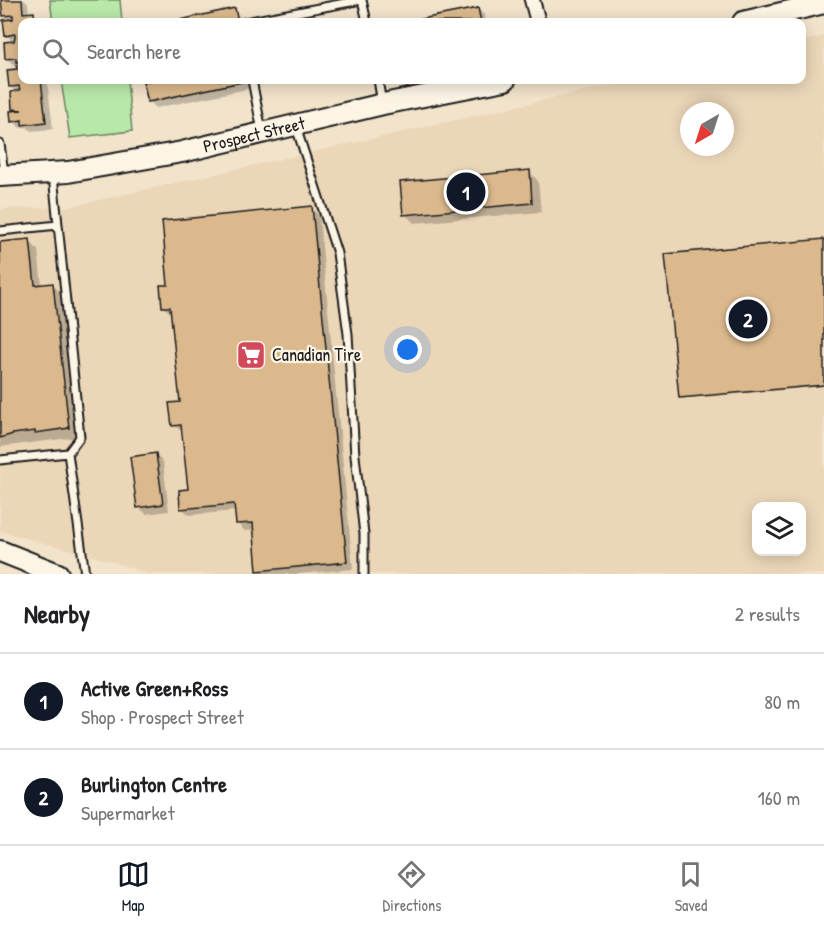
<!DOCTYPE html>
<html lang="en">
<head>
<meta charset="utf-8">
<style>
	body { margin:0; font-family:"Patrick Hand",sans-serif; background:#f2f2f2; color:#202124 }
	.controls { position:absolute; right:18px; bottom:18px; display:grid; overflow:hidden; border-radius:12px; box-shadow:0 3px 15px #0003 }
	.controls button { width:54px; height:54px; display:grid; place-items:center; padding:0; border:0; border-bottom:2px solid #e0e0e0; background:#fff; color:#202124; font:30px sans-serif }
	.compass { position:absolute; left:680px; top:102px; width:54px; height:54px; border-radius:50%; background:#fff; box-shadow:0 3px 15px #0003; rotate:219deg }
	.you { position:absolute; left:408px; top:350px; width:21px; height:21px; margin:-15px; border:4px solid #fff; border-radius:50%; background:#1a73e8; box-shadow:0 0 0 9px #1a73e833 }
	.badge { display:grid; place-items:center; width:39px; height:39px; border-radius:50%; background:#111827; color:#fff; font-size:20px; font-weight:700 }
	.pin { position:absolute; translate:-50% -50%; border:3px solid #fff; box-shadow:0 2px 6px #0006 }
	.list { margin:0; padding:0; list-style:none }
	h2 { display:flex; justify-content:space-between; align-items:center; height:78px; margin:0; padding:0 24px; font-size:26px }
	h2 small { font-size:20px; font-weight:400; color:#757577 }
	.list li { display:grid; grid-template-columns:39px 1fr auto; gap:18px; align-items:center; box-sizing:border-box; height:96px; padding:0 24px; border-top:2px solid #e0e0e0 }
	.list b { display:block; font-size:22px; white-space:nowrap }
	.list p { margin:0; font-size:20px; white-space:nowrap; color:#757577 }
	.list em { font-size:20px; font-style:normal; color:#757577 }
	.icon { flex:none; width:33px; height:33px; fill:none; stroke:currentColor; stroke-width:2; stroke-linecap:round; stroke-linejoin:round }
	.map { position:relative; flex:none; width:824px; height:574px; overflow:hidden }
	.search { position:absolute; background:#fff; box-shadow:0 3px 15px #0003; left:18px; right:18px; top:18px; height:66px; display:flex; align-items:center; gap:15px; box-sizing:border-box; padding:0 21px; border-radius:12px; color:#757577; font-size:22px }
	.sheet { height:270px; background:#fff }
	nav { display:flex; justify-content:space-around; align-items:center; box-sizing:border-box; height:84px; border-top:2px solid #e0e0e0; background:#fff; font-size:16px; color:#757577 }
	nav a { display:grid; justify-items:center; gap:3px }
	nav .on { color:#111827 }
	.map>svg:first-child { display:block }
	.built { fill:#ebd6b8; fill-rule:evenodd }
	.green { fill:#b8e9a9; stroke:#6a8262; stroke-width:1.5 }
	.shadow { fill:#0003 }
	.building { fill:#dbb98d; stroke:#1c1c1c; stroke-width:1.5 }
	.lines { fill:none; stroke-linecap:round; stroke-linejoin:round }
	.lane-casing { stroke:#1c1c1c; stroke-width:11 }
	.street-casing { stroke:#1c1c1c; stroke-width:18 }
	.secondary-casing { stroke:#1c1c1c; stroke-width:24 }
	.lane { stroke:#fcf5e5; stroke-width:7 }
	.street { stroke:#fcf5e5; stroke-width:14 }
	.secondary { stroke:#fcf5e5; stroke-width:20 }
	.labels { text-anchor:middle; stroke-width:4.5; stroke-linejoin:round; paint-order:stroke }
	.street-label { font-size:18px; fill:#1c1c1c; stroke:#fcf5e5 }
	.poi-label { font-size:18px; fill:#1c1c1c; stroke:#fcf5e5; text-anchor:start }
</style>
</head>
<body>
<div class="map">
<svg width="824" height="574" viewBox="0 0 824 574">
	<rect width="100%" height="100%" fill="#f2e3cb"/>
	<filter id="ink" filterUnits="userSpaceOnUse"><feTurbulence type="fractalNoise" baseFrequency=".0167" numOctaves="2"/><feDisplacementMap in="SourceGraphic" scale="12" xChannelSelector="R" yChannelSelector="G"/><feConvolveMatrix kernelMatrix="1 2 1 2 8 2 1 2 1" color-interpolation-filters="sRGB"/></filter>
	<g filter="url(#ink)">
		<!-- built -->
		<path class="built" d="M 824,36 L 824,574 L 148,574 L 114,562 L 0,531 L 0,209 L 68,207 L 634,80 L 802,80 L 802,42 ZM 689,111 L 725,111 L 725,147 L 689,147 ZM 756,506 L 802,506 L 802,552 L 756,552 Z"/>
		<!-- green -->
		<path class="green" d="M 50,0 L 120,0 L 122,22 L 53,22 Z
			M 61,80 L 127,80 L 132,131 L 70,138 Z"/>
		<!-- shadow -->
		<path class="shadow" d="M 2,0 L 24,0 L 28,3 L 29,14 L 33,14 L 40,21 L 22,22 L 22,80 L 47,80 L 53,129 L 31,131 L 27,127 L 20,128 L 13,121 L 17,112 L 14,109 L 17,93 L 10,86 L 18,70 L 18,65 L 14,65 L 7,58 L 15,43 L 6,35 L 9,21 L 4,16 Z
			M 478,9 L 485,16 L 486,22 L 418,22 Z
			M 235,10 L 243,22 L 173,22 Z
			M 159,80 L 250,80 L 252,88 L 156,108 L 149,101 L 145,83 Z
			M 264,80 L 285,80 L 267,83 Z
			M 529,171 L 538,181 L 541,212 L 414,223 L 405,214 Z
			M 311,208 L 319,215 L 353,569 L 299,574 L 263,574 L 259,570 L 255,530 L 245,531 L 238,524 L 237,511 L 189,515 L 182,508 L 189,491 L 183,432 L 173,425 L 181,404 L 172,314 L 163,307 L 170,286 Z
			M 29,241 L 38,250 L 42,286 L 53,285 L 62,294 L 77,437 L 0,447 L 0,244 Z
			M 824,241 L 824,386 L 682,399 L 680,397 Z
			M 156,455 L 163,462 L 169,511 L 146,514 L 139,507 Z"/>
		<!-- building -->
		<path class="building" d="M 1,0 L 22,0 L 23,13 L 34,12 L 35,22 L 22,22 L 22,61 L 16,62 L 16,58 L 5,59 L 4,42 L 14,41 L 15,37 L 15,34 L 5,36 L 3,20 L 13,19 L 13,15 L 3,16 Z
			M 235,8 L 238,22 L 171,22 Z
			M 478,8 L 481,22 L 406,22 Z
			M 22,64 L 22,80 L 41,80 L 46,122 L 22,125 L 22,120 L 11,122 L 10,111 L 22,110 L 12,109 L 11,92 L 20,90 L 19,86 L 9,87 L 7,70 L 17,69 L 16,65 Z
			M 153,80 L 245,80 L 246,81 L 148,102 L 143,82 Z
			M 530,170 L 532,203 L 403,215 L 400,182 Z
			M 312,206 L 347,562 L 257,571 L 253,523 L 236,524 L 234,504 L 180,509 L 179,490 L 188,489 L 181,425 L 172,426 L 169,403 L 180,402 L 170,307 L 162,307 L 160,285 L 168,285 L 162,221 Z
			M 30,239 L 35,285 L 53,283 L 69,428 L 35,433 L 35,431 L 13,434 L 0,438 L 0,242 Z
			M 824,239 L 824,385 L 679,398 L 665,254 Z
			M 156,453 L 163,504 L 137,508 L 130,457 Z"/>
		<g class="lines">
			<!-- lane casing -->
			<g class="lane-casing">
				<path id="lane" d="M 362,0 L 367,22
					M 245,22 L 361,0
					M 252,80 L 262,131
					M 378,80 L 382,103
					M 296,127 L 337,253 L 348,334 L 355,456 L 364,534 L 364,574
					M 0,144 L 4,173
					M 53,176 L 80,437 L 68,453
					M 0,231 L 58,225
					M 0,460 L 68,453 L 85,574"/>
			</g>
			<!-- street casing -->
			<g class="street-casing">
				<path id="street" d="M 532,0 L 538,22"/>
			</g>
			<!-- secondary casing -->
			<g class="secondary-casing">
				<g id="secondary">
					<path d="M 743,22 L 824,3"/>
					<path id="s1" d="M 0,176 L 68,172 L 182,152 L 383,104 L 505,80"/>
					<path d="M 0,551 L 58,574"/>
				</g>
			</g>
			<!-- lane -->
			<use href="#lane" class="lane"/>
			<!-- street -->
			<use href="#street" class="street"/>
			<!-- secondary -->
			<use href="#secondary" class="secondary"/>
		</g>
	</g>
	<!-- icons -->
	<defs>
		<g id="supermarket-square" transform="scale(1.5)"><rect x="-9" y="-9" width="18" height="18" rx="4" fill="#d1495b" stroke="#fcf5e5"/><path d="M-6-5.5h2.5l.6 2H6L4.5 2H-2.5L-4.4-4H-6ZM-1.5 3.2a1.3 1.3 0 1 0 .1 0ZM3 3.2a1.3 1.3 0 1 0 .1 0Z" fill="#fff"/></g>
	</defs>
	<g fill-rule="evenodd">
		<use href="#supermarket-square" x="251" y="355"/>
	</g>
	<g class="labels">
		<!-- street labels -->
		<g class="street-label">
			<text dy="6" stroke="none"><textPath href="#s1" startOffset="258">Prospect Street</textPath></text>
		</g>
		<!-- poi labels -->
		<g class="poi-label">
			<text x="272" y="361">Canadian Tire</text>
		</g>
	</g>
</svg>
<div class="controls">
<button><svg class="icon" aria-label="layers" viewBox="0 0 24 24"><path d="M12 4l9 5-9 5-9-5zM3 14l9 5 9-5"/></svg></button>
</div>
<svg class="compass" viewBox="-18 -18 36 36"><path d="M0-13l5 13h-10z" fill="#e53935"/><path d="M0 13l5-13h-10z" fill="#757577"/></svg>
<div class="you"></div>
<div class="pin badge" style="left:466px;top:192px">1</div>
<div class="pin badge" style="left:748px;top:319px">2</div>
<div class="search"><svg class="icon" aria-label="search" viewBox="0 0 24 24"><circle cx="10" cy="10" r="6"/><path d="M15 15l6 6"/></svg>Search here</div>
</div>
<section class="sheet">
<h2>Nearby<small>2 results</small></h2>
<ul class="list">
<li><span class="badge">1</span><div><b>Active Green+Ross</b><p>Shop · Prospect Street</p></div><em>80 m</em></li>
<li><span class="badge">2</span><div><b>Burlington Centre</b><p>Supermarket</p></div><em>160 m</em></li>
</ul>
</section>
<nav>
<a class="on"><svg class="icon" aria-label="map" viewBox="0 0 24 24"><path d="M3 6l6-2 6 2 6-2v14l-6 2-6-2-6 2zM9 4v14M15 6v14"/></svg>Map</a>
<a><svg class="icon" aria-label="directions" viewBox="0 0 24 24"><path d="M12 3l9 9-9 9-9-9zM9 14v-3h6M13 9l2 2-2 2"/></svg>Directions</a>
<a><svg class="icon" aria-label="saved" viewBox="0 0 24 24"><path d="M7 4h10v16l-5-4-5 4z"/></svg>Saved</a>
</nav>
</body>
</html>
